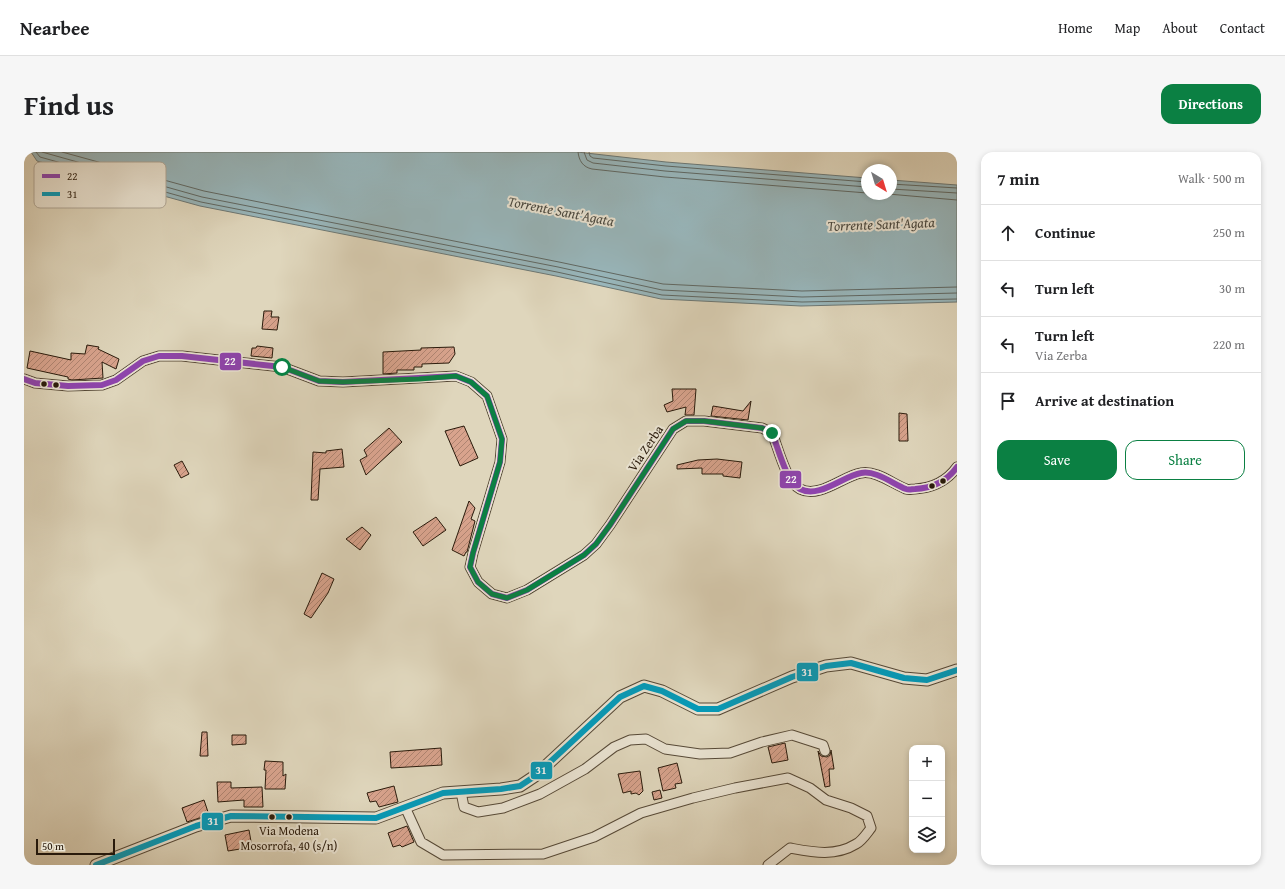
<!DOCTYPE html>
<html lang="en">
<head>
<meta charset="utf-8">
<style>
	body { margin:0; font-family:"Gentium Book Plus",serif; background:#f6f6f6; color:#202124 }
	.controls { position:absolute; right:12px; bottom:12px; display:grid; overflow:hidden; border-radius:8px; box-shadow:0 2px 6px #0003 }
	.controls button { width:36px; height:36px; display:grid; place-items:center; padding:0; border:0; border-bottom:1px solid #e0e0e0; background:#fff; color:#202124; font:20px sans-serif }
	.compass { position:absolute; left:837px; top:12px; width:36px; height:36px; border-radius:50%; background:#fff; box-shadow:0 2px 6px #0003; rotate:142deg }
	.scale { position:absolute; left:12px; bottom:10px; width:79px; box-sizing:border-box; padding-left:4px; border:2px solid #291a0b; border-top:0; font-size:11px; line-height:14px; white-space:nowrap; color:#291a0b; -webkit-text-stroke:3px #eae4d3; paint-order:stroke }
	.stop { position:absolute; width:12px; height:12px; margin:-9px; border:3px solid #0b8043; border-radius:50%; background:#fff }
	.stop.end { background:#0b8043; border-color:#fff; box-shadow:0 1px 4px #0008 }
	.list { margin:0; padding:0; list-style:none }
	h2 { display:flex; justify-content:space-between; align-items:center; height:52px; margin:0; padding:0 16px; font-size:17px }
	h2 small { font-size:13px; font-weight:400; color:#757577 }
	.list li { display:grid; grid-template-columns:26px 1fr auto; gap:12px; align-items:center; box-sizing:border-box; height:56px; padding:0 16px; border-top:1px solid #e0e0e0 }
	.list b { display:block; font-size:15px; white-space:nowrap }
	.list p { margin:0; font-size:13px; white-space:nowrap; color:#757577 }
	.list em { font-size:13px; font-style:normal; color:#757577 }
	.actions { display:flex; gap:8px; padding:12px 16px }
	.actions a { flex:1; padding:9px 0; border:1px solid #0b8043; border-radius:12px; text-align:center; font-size:14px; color:#0b8043 }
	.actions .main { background:#0b8043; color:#fff }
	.icon { flex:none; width:22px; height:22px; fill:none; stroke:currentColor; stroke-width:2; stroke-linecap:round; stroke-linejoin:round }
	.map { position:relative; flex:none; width:933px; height:713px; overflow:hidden; border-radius:12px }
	header { display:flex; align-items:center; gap:24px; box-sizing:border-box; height:56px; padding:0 20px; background:#fff; border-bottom:1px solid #e0e0e0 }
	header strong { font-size:19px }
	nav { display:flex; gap:22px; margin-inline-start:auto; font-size:14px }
	.intro { display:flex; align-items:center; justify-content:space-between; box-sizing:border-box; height:96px; padding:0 24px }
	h1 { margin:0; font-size:28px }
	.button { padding:10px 18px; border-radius:12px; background:#0b8043; color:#fff; font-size:14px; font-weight:700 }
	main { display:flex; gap:24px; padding:0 24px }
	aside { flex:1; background:#fff; border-radius:12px; box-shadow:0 2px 6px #0003 }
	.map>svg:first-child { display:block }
	.water { fill:#98b6bb; stroke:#6c7875 }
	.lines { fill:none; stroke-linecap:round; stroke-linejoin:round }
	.shore { stroke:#606863; stroke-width:1 }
	.building { fill:url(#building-hatch); stroke:#291a0b }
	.minor-casing { stroke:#564937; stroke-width:11 }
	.tertiary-casing { stroke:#564937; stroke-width:13 }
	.minor { stroke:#eae4d3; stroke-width:9 }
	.tertiary { stroke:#eae4d3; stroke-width:11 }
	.bus-1-casing { stroke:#eae4d3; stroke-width:9 }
	.bus-2-casing { stroke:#eae4d3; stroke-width:9 }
	.bus-1 { stroke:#8e44ad; stroke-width:6 }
	.bus-2 { stroke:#049bba; stroke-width:6 }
	.route { stroke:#0b8043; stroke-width:5 }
	.bus-dot { fill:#291a0b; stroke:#eae4d3; stroke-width:1.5 }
	.labels { text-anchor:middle; stroke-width:4; stroke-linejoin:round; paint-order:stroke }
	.bus-label { font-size:12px; fill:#291a0b; stroke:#eae4d3 }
	.street-label { font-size:13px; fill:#291a0b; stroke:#eae4d3 }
	.water-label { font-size:14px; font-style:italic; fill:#4a4940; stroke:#eae4d3 }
	.key { fill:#eae4d3; stroke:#b0a797; stroke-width:1 }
	.key-label { font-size:11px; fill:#291a0b }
	.line-badge { stroke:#eae4d3; stroke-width:1.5 }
	.badge-label { font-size:11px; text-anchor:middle; font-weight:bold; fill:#fff }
</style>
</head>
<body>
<header>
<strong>Nearbee</strong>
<nav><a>Home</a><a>Map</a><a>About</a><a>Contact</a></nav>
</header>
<div class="intro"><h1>Find us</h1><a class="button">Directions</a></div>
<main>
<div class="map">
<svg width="933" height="713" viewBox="0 0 933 713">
	<defs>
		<pattern id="building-hatch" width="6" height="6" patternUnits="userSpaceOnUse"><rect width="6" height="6" fill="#d8a38d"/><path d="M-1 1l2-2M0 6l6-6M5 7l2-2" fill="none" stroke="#af8471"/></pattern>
	</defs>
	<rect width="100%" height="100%" fill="#dfd6bc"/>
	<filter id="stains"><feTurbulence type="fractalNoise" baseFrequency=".005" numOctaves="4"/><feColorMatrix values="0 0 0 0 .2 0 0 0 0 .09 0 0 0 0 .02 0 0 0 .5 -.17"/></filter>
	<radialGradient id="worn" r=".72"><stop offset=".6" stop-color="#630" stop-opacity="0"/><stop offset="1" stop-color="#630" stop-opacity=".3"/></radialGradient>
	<!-- water -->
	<path class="water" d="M 7,0 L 553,0 L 642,10 L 843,26 L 843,42 L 867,42 L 867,28 L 933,33 L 933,150 L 777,154 L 637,147 L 532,124 L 176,54 L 13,9 Z"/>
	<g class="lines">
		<!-- shore -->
		<path class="shore" d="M 12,0 L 16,5 L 177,50 L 533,120 L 638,143 L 778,150 L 933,147
			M 18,0 L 178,45 L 534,115 L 638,138 L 778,145 L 933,141
			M 38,0 L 180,39 L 535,110 L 639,132 L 778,139 L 933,135
			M 554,0 C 555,9 559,15 568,17 L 641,25 L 843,41
			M 560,0 L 563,8 L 569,11 L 641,19 L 843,35
			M 565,0 L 566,4 L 569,6 L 642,14 L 843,30
			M 867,32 L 933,36
			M 867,37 L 933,41
			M 864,42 L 933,48"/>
	</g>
	<!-- building -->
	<path class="building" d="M 240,159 L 248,159 L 247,165 L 255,165 L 253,178 L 238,177 Z
		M 63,193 L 75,195 L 74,197 L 95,207 L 92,217 L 78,210 L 79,226 L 48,228 L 44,227 L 44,225 L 3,216 L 6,199 L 47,208 L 47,201 L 61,202 Z
		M 233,194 L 249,196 L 248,206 L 227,204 L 228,196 L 232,196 Z
		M 430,195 L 431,202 L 425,211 L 398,212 L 398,215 L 390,215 L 390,218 L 373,218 L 373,221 L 359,222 L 359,200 L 397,198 L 397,196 Z
		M 648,237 L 672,237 L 670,263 L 661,263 L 662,255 L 643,260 L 640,253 L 649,249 Z
		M 727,249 L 724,268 L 687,264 L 689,254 L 719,259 Z
		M 875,261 L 883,262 L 884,289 L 875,289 Z
		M 440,274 L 454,306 L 436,314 L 421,279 Z
		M 365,276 L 378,290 L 342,323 L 336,308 L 343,304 L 340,298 Z
		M 318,297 L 320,315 L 296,317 L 294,348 L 287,348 L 289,300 L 302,301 L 302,299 Z
		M 693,307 L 718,310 L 716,326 L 699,324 L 699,322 L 678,322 L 678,316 L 653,317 L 653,313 L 674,308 Z
		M 158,309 L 165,322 L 157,326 L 150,313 Z
		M 445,349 L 451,356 L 447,367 L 451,369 L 443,400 L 442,400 L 440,404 L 428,398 Z
		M 412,365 L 422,378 L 399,394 L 389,380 Z
		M 338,375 L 347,383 L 336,398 L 322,387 Z
		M 298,421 L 310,427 L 304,441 L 287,466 L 280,462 Z
		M 178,580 L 183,580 L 184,604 L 176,604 Z
		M 208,583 L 222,583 L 222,592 L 208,593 Z
		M 761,591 L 764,608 L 748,611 L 744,595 Z
		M 417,596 L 418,613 L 367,616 L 366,600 Z
		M 807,598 L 810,617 L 805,617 L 806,634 L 801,635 L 794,599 L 797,604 L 803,605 L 806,603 Z
		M 241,609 L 259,610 L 259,624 L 262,622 L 261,637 L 241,637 L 242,618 L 240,618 Z
		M 653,611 L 658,631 L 651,632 L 652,636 L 639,639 L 634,616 Z
		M 616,619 L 619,639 L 615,643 L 612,641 L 607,642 L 607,639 L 599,641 L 594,622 Z
		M 193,630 L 207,630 L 207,636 L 238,635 L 239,655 L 220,655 L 220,648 L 194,650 Z
		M 370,634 L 374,650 L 355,655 L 352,649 L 346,650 L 343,641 Z
		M 636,638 L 638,646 L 630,648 L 628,640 Z
		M 180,648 L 185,663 L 163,670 L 158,656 Z
		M 383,674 L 390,690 L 378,695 L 376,693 L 369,695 L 364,681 Z
		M 225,678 L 228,695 L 204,699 L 201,683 Z"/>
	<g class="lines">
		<!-- minor casing -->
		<g class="minor-casing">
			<path id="minor" d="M 0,227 L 11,231 L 44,234 L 78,233 L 92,228 L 119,209 L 135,204 L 158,204 L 258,215 L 295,229 L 319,230 L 432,224 L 447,230 L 463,244 L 478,287 L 476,310 L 449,401 L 446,415 L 454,430 L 468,442 L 483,446 L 503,438 L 560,403 L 572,392 L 586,373 L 649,277 L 662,269 L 680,269 L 738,276 L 748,281 C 754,295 762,330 776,337 C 795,347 819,324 837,321 C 852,318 869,332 882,337 C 885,338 888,337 891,337 C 908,336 923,329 933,315
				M 437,640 L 440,655 L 454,660 L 479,656 L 516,642 L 561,617 L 590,595 L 606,588 L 622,587 L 641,597 L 676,602 L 706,601 L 738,590 L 768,583 L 799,593 L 801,599
				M 381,655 L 397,690 L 419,703 L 519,702 L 570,685 L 617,661 L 669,646 L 711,636 L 764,626 L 786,636 L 802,648 L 827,656 L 843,664 L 847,676 C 843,681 838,689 832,692 C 811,705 788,700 766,696 L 744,713"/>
		</g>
		<!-- tertiary casing -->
		<g class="tertiary-casing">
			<path id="tertiary" d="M 72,713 L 172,674 L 207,664 L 352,666 L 419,641 L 477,637 L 496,634 L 511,624 L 596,545 L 620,534 L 638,539 L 674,557 L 694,557 L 768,525 L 802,514 L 827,511 L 880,526 L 903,528 L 933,518"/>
		</g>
		<!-- minor -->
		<use href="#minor" class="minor"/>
		<!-- tertiary -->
		<use href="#tertiary" class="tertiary"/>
		<!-- bus-1 casing -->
		<g class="bus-1-casing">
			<path id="bus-1" d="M 0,227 L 11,231 L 44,234 L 78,233 L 92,228 L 119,209 L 135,204 L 158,204 L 258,215 L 295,229 L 319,230 L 432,224 L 447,230 L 463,244 L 478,287 L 476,310 L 449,401 L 446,415 L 454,430 L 468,442 L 483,446 L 503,438 L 560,403 L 572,392 L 586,373 L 649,277 L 662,269 L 680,269 L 738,276 L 748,281 C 754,295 762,330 776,337 C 795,347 819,324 837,321 C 852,318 869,332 882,337 C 885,338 888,337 891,337 C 908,336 923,329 933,315"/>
		</g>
		<!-- bus-2 casing -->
		<g class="bus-2-casing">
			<path id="bus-2" d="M 72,713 L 172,674 L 207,664 L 352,666 L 419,641 L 477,637 L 496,634 L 511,624 L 596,545 L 620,534 L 638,539 L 674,557 L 694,557 L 768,525 L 802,514 L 827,511 L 880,526 L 903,528 L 933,518"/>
		</g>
		<!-- bus-1 -->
		<use href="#bus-1" class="bus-1"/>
		<!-- bus-2 -->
		<use href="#bus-2" class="bus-2"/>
	</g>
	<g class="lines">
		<!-- route -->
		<path class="route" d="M 258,215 L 295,229 L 319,230 L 395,227 L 432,224 L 447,230 L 463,244 L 478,287 L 476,310 L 449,401 L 446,415 L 454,430 L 468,442 L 483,446 L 503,438 L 560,403 L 572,392 L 586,373 L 649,277 L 662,269 L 680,269 L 738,276 L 748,281"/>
	</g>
	<!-- markers -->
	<g class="bus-dot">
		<circle cx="20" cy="232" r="3.5"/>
		<circle cx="32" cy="233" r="3.5"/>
		<circle cx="919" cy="329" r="3.5"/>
		<circle cx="908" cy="334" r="3.5"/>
		<circle cx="248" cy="665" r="3.5"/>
		<circle cx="265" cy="665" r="3.5"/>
	</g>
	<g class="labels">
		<!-- bus labels -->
		<g class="bus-label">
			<text x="265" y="683">Via Modena<tspan x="265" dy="15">Mosorrofa, 40 (s/n)</tspan></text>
		</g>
		<!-- street labels -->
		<g class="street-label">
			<text transform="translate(621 296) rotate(-56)" y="5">Via Zerba</text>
		</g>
		<!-- water labels -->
		<g class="water-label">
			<text transform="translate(537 59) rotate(11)" y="5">Torrente Sant'Agata</text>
			<text transform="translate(857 72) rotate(-2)" y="5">Torrente Sant'Agata</text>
		</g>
	</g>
	<!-- legend -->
	<rect x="10" y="10" width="132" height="46" rx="6" class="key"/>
	<rect x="18" y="22" width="18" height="4" fill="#8e44ad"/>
	<rect x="18" y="40" width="18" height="4" fill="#049bba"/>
	<g class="key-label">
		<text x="43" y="28">22</text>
		<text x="43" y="46">31</text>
	</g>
	<g class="line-badge">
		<rect x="195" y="200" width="23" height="19" rx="4" fill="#8e44ad"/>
		<rect x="755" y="318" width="23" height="19" rx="4" fill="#8e44ad"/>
		<rect x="772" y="510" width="23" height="20" rx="4" fill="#049bba"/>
		<rect x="506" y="609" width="23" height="19" rx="4" fill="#049bba"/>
		<rect x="177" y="660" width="23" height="19" rx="4" fill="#049bba"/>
	</g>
	<g class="badge-label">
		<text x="206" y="213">22</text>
		<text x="767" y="331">22</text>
		<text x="783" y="524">31</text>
		<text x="517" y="622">31</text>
		<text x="189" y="673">31</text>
	</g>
	<rect width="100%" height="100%" filter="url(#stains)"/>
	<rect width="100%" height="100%" fill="url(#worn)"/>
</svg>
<div class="controls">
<button>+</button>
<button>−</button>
<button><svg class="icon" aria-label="layers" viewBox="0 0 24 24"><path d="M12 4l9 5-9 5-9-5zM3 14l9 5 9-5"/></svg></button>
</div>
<svg class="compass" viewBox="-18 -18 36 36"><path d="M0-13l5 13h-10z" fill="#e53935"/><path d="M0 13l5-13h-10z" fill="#757577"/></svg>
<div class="scale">50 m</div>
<div class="stop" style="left:258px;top:215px"></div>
<div class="stop end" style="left:748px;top:281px"></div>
</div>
<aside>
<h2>7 min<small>Walk · 500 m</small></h2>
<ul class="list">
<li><svg class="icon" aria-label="ahead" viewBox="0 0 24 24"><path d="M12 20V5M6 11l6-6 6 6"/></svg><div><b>Continue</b></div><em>250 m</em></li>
<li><svg class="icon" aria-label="left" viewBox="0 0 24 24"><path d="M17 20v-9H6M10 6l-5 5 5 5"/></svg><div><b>Turn left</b></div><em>30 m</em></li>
<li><svg class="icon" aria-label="left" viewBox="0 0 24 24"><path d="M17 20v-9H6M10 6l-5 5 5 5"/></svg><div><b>Turn left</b><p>Via Zerba</p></div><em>220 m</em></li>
<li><svg class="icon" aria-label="arrive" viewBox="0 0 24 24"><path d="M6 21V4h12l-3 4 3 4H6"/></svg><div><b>Arrive at destination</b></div></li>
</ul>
<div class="actions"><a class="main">Save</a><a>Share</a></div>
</aside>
</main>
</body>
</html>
